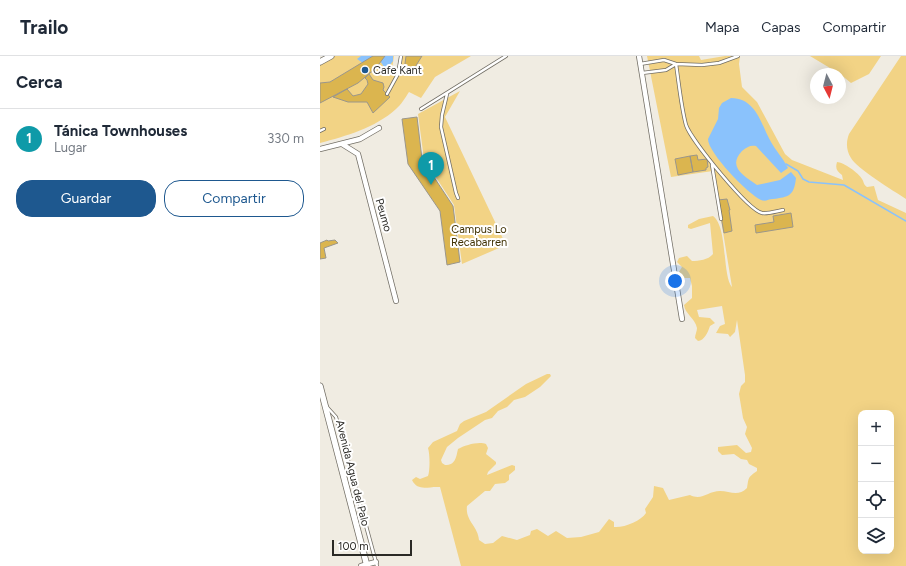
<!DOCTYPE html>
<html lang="es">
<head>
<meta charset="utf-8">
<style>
	body { margin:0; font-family:Figtree,sans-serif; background:#f6f6f7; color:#1f2937 }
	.controls { position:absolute; right:12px; bottom:12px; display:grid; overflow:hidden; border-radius:8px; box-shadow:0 4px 16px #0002 }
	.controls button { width:36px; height:36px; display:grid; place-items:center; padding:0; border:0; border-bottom:1px solid #e0e1e3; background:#fff; color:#1f2937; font:20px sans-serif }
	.compass { position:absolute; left:490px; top:12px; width:36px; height:36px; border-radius:50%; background:#fff; box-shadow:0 4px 16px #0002; rotate:173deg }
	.scale { position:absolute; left:12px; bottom:10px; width:80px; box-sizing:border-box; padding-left:4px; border:2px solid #2b2a26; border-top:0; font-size:11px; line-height:14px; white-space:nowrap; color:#2b2a26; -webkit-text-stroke:3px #fff; paint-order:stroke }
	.you { position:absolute; left:355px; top:225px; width:14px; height:14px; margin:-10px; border:3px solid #fff; border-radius:50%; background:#1a73e8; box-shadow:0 0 0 6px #1a73e833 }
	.badge { display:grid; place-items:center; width:26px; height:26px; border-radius:50%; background:#1e588f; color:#fff; font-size:13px; font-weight:700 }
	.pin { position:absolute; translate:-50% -33px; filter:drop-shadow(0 1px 2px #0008) }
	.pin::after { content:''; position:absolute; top:21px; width:14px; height:12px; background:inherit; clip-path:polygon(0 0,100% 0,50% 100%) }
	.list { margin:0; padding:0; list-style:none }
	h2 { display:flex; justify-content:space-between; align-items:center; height:52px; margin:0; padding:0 16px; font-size:17px }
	h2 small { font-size:13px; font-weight:400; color:#747a83 }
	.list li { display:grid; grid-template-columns:26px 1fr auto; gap:12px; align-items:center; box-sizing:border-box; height:60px; padding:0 16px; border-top:1px solid #e0e1e3 }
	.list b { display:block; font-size:15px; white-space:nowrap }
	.list p { margin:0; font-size:13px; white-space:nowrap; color:#747a83 }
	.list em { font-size:13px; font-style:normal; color:#747a83 }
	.actions { display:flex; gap:8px; padding:12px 16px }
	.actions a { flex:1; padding:9px 0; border:1px solid #1e588f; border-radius:16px; text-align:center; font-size:14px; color:#1e588f }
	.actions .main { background:#1e588f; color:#fff }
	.icon { flex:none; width:22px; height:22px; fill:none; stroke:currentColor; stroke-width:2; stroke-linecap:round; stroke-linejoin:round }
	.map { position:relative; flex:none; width:586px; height:510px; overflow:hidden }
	header { display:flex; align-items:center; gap:24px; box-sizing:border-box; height:56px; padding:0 20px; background:#fff; border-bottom:1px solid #e0e1e3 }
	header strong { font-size:19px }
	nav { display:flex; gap:22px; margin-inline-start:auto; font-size:14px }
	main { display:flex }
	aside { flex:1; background:#fff }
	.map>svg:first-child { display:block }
	.green { fill:#f2d385; fill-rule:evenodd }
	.water { fill:#8ac2fc }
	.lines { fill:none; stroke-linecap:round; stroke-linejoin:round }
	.stream { stroke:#8ac2fc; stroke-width:1.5 }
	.building { fill:#dbb54f; stroke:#9a968c }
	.service-casing { stroke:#726e65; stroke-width:4 }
	.minor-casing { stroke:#726e65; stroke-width:6 }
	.tertiary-casing { stroke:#726e65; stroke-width:7 }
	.service { stroke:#fff; stroke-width:2.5 }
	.minor { stroke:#fff; stroke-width:4.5 }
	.tertiary { stroke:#fff; stroke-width:5.5 }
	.poi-dot { fill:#1e588f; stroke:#fff; stroke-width:1.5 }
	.labels { text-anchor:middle; stroke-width:4; stroke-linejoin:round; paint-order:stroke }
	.poi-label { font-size:11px; fill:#2b2a26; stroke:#fff; text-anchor:start }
	.street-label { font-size:11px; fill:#2b2a26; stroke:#fff }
	.park-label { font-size:11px; fill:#403103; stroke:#fff }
</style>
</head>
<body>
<header>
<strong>Trailo</strong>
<nav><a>Mapa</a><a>Capas</a><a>Compartir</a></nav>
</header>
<main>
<aside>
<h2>Cerca<small></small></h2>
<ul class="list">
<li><span class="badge" style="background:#0f9aa8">1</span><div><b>Tánica Townhouses</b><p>Lugar</p></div><em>330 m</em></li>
</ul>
<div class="actions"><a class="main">Guardar</a><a>Compartir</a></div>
</aside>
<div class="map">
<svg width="586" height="510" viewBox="0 0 586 510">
	<rect width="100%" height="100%" fill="#f0ece2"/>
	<!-- green -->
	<path class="green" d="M 15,0 L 74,0 L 72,13 L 79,15 L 81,0 L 151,0 L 115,21 L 101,42 L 89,36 C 85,42 81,49 76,53 C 55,72 26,80 0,87 L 0,8 Z
		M 327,0 L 379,0 L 381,4 L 405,0 L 420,0 L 419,8 L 422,31 L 437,46 L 465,98 L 472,104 L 523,124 L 522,119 C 517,115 515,113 517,106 C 523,106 539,117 542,123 C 544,126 543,128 547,131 L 554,130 L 558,144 L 586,157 L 586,510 L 141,510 L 120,431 C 108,430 98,436 92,424 L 96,421 L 100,423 L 108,420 C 110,415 110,398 108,392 L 113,386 L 137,375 L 140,368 L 144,365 L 166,356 L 206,328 L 227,318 L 230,318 L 231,320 L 220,331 L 205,341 L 194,344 L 187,351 L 178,355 L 172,362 L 165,364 L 138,382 L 127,391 L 121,404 L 122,407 L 125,409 C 136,409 136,401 138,393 C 145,389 159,385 166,388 L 168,392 L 166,398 L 176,406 L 176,408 L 168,416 L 167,419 L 192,409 L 195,410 L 195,414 L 189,419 L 189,424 L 185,427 L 175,428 L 170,435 L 165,435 L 147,450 C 145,465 158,470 159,484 L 165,488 L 173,487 L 182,480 L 197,484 L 210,479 L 211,475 L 217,473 L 228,480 L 236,475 L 247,482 L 261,481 L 279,476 L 289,463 L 294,466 L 294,471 C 304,472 321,465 326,457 L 325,453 L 333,441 L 334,430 L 343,432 L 349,444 L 370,439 C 382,445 388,435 400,435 C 410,435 418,441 427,432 C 429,422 427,422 437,415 L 437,412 L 429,408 L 427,404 L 421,403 L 414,398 L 402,399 L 398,395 L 398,391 L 417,389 L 426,397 L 431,396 L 432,392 L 425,378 L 427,371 L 423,362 L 419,338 L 421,330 L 425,326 L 425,319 L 417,264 L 415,276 L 410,281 L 408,278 L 396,277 L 400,270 L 405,268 L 402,250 L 377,254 L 379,261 L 390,262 L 395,267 L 390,270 C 388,276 384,285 378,285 L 375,282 C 375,279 377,275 377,272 C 375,262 365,258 364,249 L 372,242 L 372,230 L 370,222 L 362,222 L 357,219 L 362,211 L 357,206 L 359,202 L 367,200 L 372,205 C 379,205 388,204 393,198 L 390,167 L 371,173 L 368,172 L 368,169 L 379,163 L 393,160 C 408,171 402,220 412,231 L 393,115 L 351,121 ZM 541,357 L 571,357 L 571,495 L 541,495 Z
		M 490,0 L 561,0 L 549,18 L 531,27 L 520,18 Z
		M 581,0 L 586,0 L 586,143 C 574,135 536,112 531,102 C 526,94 526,86 529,78 Z
		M 140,35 L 125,61 L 186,189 L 142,208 L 134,149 L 104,103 L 98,58 Z"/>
	<!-- water -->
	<path class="water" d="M 41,0 L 73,0 L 73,5 L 66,14 L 57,0 L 46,9 L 37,3 Z
		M 411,42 C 436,42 441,68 451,86 C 456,95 463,102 468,112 L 461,117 L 436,90 C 430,89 427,91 422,95 C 407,111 424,120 437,129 L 460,124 L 471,116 L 476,122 C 474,140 469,141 453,143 C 448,143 446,146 441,144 C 428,138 388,97 388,83 L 398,63 L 399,52 L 402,47 Z"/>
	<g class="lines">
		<!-- stream -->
		<path class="stream" d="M 466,108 L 478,115 L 483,123 L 489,126 L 524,129 L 586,165"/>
	</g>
	<!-- building -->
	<path class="building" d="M 53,0 L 65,0 L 56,12 L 38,27 L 0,47 L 0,27 L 10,26 Z
		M 86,0 L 102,0 L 90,19 L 84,15 Z
		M 49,18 L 53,24 L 63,27 L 64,31 L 63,34 L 70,41 L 53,57 L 47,46 L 28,46 L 13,41 L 27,33 L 33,40 L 41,38 L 48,28 L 47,24 L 45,22 Z
		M 97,61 L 102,103 L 133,150 L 140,206 L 127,209 L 120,155 L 88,108 L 82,63 Z
		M 377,99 L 378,104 L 387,103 L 388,111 L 386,112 L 386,114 L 373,116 L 370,100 Z
		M 370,100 L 373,116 L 358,119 L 355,103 Z
		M 407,143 L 410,154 L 409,154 L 412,175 L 404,177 L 398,144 Z
		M 471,157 L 473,171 L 436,177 L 435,169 L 454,166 L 453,160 Z
		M 7,184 L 8,185 L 15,184 L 18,187 L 4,192 L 6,202 L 0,203 L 0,187 Z"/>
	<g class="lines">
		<!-- service casing -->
		<g class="service-casing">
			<path id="service" d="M 320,8 L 344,4 L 356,8 L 382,9 L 399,7 L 418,0
				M 356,8 C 359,28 361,50 366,69 C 371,84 428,154 442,157 C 448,158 457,155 463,154
				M 322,17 L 346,14 L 356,8
				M 67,38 L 78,18 L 81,0
				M 127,38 L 122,59 L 121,71 L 136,137 L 138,142
				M 101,53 L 186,0
				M 0,75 L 4,73
				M 392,109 L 401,163
				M 6,350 L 16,361 L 19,371 L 57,510
				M 30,444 L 39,442"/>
		</g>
		<!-- minor casing -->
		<g class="minor-casing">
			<path id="minor" d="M 319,0 L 362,263
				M 22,88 L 38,98 L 76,245
				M 0,93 L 40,83 L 59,72
				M 41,510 L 56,506"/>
		</g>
		<!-- tertiary casing -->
		<g class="tertiary-casing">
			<path id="tertiary" d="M 0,6 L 11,0
				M 0,330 L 47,510"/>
		</g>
		<!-- service -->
		<use href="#service" class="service"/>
		<!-- minor -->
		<use href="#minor" class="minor"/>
		<!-- tertiary -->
		<use href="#tertiary" class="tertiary"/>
	</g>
	<!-- markers -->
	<circle class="poi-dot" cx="45" cy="14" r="4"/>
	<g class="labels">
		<!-- poi labels -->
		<g class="poi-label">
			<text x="53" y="18">Cafe Kant</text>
		</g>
		<!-- street labels -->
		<g class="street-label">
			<text transform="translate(64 159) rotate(74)" y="4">Peumo</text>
			<text transform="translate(33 417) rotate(76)" y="4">Avenida Agua del Palo</text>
		</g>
		<!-- park labels -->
		<g class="park-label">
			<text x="159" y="177">Campus Lo<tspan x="159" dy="13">Recabarren</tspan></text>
		</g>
	</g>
</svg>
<div class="controls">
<button>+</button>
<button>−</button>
<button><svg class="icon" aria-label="locate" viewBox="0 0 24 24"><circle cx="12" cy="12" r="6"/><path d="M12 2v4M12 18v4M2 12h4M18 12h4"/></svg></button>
<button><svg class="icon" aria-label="layers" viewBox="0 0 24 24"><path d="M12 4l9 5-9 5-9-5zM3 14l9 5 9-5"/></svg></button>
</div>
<svg class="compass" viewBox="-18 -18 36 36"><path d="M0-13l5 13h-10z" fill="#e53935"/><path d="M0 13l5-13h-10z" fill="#747a83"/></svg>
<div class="scale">100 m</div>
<div class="you"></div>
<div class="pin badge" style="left:111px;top:129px;background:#0f9aa8">1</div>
</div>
</main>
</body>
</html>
